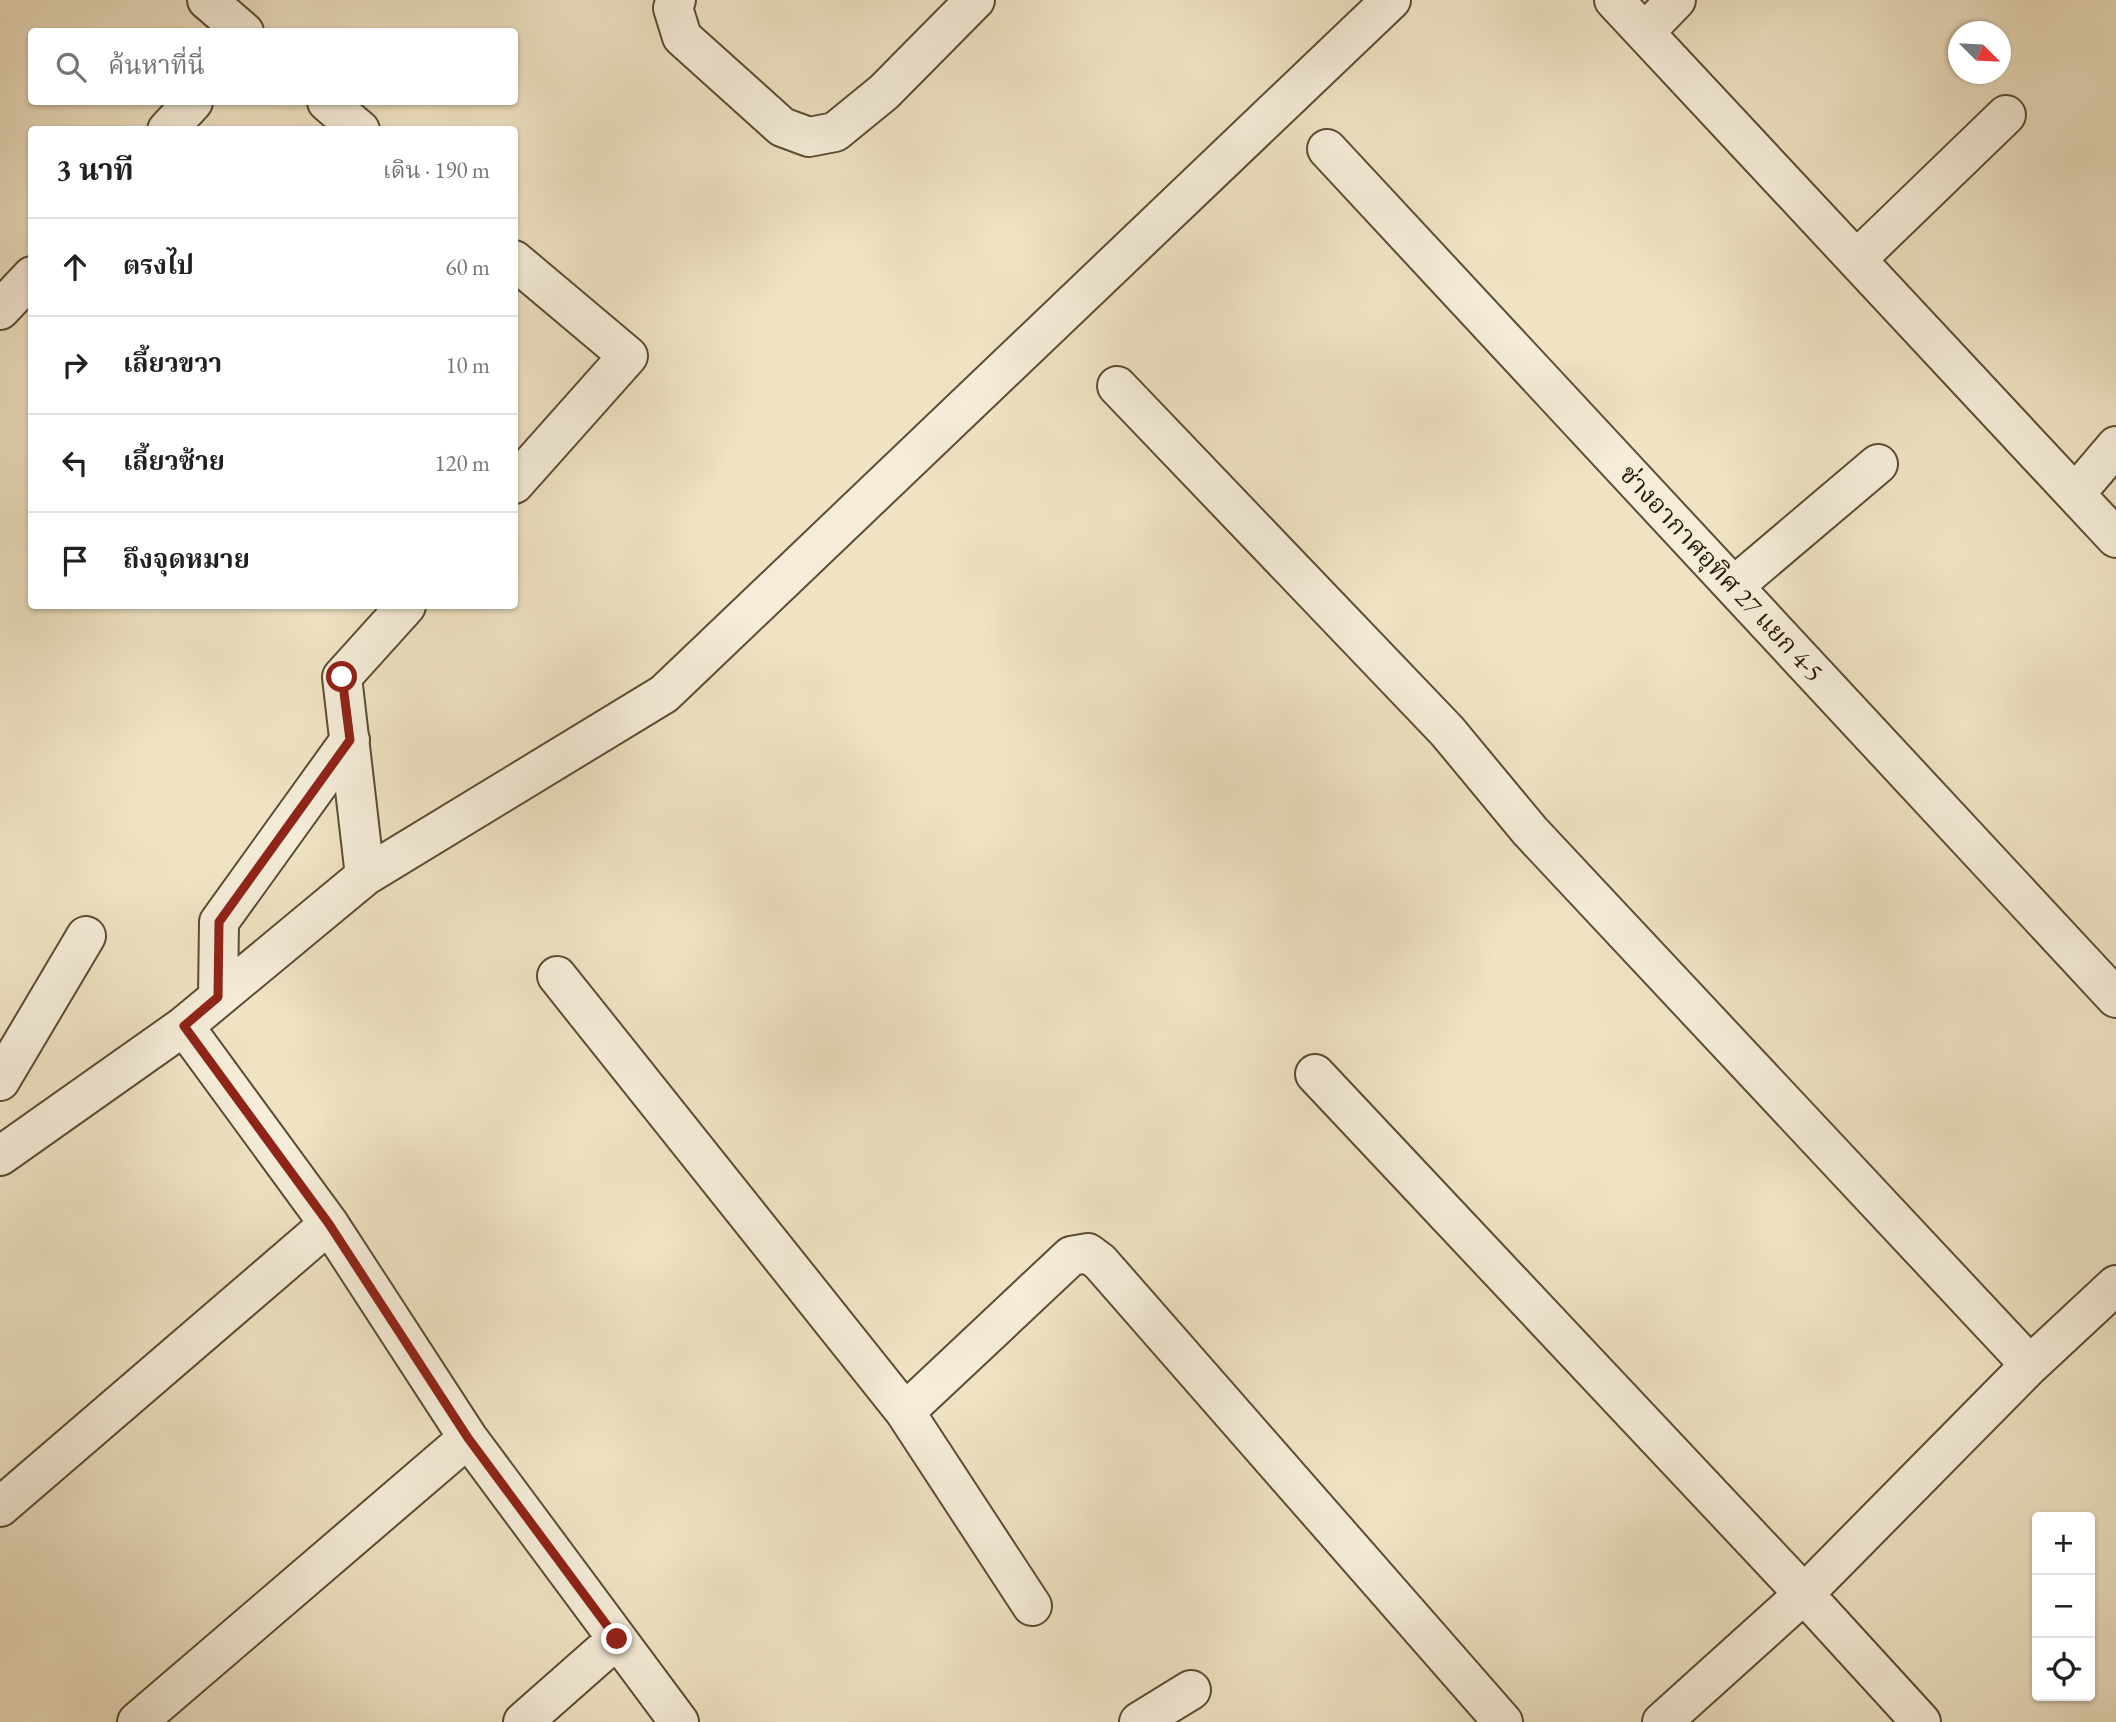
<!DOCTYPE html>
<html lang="th">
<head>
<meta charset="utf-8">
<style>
	body { margin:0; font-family:"EB Garamond","Noto Serif Thai",serif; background:#f2f2f2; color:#202124 }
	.controls { position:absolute; right:21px; bottom:21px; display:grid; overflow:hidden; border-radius:7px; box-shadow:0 2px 5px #0004 }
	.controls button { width:63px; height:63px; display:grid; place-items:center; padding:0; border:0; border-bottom:2px solid #e0e0e0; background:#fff; color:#202124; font:35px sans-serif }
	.compass { position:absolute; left:1948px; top:21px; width:63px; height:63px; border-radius:50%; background:#fff; box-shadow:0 2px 5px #0004; rotate:114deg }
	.stop { position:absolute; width:21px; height:21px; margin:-16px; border:5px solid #8f2418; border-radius:50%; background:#fff }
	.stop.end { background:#8f2418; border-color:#fff; box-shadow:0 2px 7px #0008 }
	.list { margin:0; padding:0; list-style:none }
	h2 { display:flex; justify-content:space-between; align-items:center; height:91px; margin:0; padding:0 28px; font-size:30px }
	h2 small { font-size:23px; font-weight:400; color:#757577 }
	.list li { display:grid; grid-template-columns:46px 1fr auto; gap:21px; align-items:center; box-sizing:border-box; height:98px; padding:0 28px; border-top:2px solid #e0e0e0 }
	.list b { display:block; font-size:26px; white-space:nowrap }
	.list em { font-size:23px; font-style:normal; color:#757577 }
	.icon { flex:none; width:38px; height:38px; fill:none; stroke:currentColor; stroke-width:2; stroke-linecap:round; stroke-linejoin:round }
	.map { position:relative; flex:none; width:2116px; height:1722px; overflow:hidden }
	.search { position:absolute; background:#fff; box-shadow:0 2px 5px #0004; left:28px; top:28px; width:490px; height:77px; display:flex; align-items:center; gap:18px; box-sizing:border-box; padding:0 24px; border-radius:7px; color:#757577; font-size:26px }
	.panel { position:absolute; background:#fff; box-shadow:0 2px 5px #0004; left:28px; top:126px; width:490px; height:483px; border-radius:7px }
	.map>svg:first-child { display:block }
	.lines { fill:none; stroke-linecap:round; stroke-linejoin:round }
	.minor-casing { stroke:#5c4c33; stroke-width:42 }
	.minor { stroke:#f5edd9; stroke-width:38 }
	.route { stroke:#8f2418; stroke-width:9 }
	.labels { text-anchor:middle; stroke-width:5; stroke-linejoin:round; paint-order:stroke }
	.street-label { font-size:26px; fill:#2b1903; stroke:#f5edd9 }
</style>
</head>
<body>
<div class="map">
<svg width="2116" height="1722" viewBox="0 0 2116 1722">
	<rect width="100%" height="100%" fill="#efe3c4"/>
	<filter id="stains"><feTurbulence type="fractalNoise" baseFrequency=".00286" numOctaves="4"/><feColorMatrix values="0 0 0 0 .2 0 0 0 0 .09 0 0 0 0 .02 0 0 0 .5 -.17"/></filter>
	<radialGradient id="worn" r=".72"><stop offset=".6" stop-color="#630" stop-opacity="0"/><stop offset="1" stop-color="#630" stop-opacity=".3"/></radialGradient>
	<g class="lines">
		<!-- minor casing -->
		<g class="minor-casing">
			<path id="minor" d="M 207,0 L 244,32
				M 676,0 L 673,8 L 682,37 L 782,127 L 809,137 L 835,132 L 884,92 L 975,0
				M 1614,0 L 2116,538
				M 1645,32 L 1676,0
				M 327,102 L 360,130
				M 167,130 L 193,102
				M 1327,149 L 2116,998
				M 1857,259 L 2006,115
				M 514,260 L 628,356 L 514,484
				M 0,310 L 32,276
				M 1117,386 L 1447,731 L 1530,831 L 2030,1365
				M 2076,493 L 2116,446
				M 1734,586 L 1878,464
				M 365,876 L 342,677 L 406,606
				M 557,976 L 905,1412 L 1032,1606
				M 218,997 L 219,922 L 350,740
				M 184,1026 L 329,1224 L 468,1438 L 679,1722
				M 1315,1074 L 1804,1594 L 1921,1722
				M 0,1081 L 86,936
				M 0,1156 L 184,1026 L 365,876 L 664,694 L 1391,0
				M 905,1412 L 1071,1256 L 1088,1253 L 1100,1262 L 1503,1722
				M 0,1507 L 329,1224
				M 137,1722 L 468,1438
				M 523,1722 L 617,1639
				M 1139,1722 L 1191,1690
				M 1662,1722 L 1804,1594 L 2030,1365 L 2116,1285"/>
		</g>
		<!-- minor -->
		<use href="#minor" class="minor"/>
	</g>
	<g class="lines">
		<!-- route -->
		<path class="route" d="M 342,677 L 350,740 L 219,922 L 218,997 L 184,1026 L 329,1224 L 468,1438 L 617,1639"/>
	</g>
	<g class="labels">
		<!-- street labels -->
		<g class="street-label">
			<text transform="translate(1722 573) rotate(47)" y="9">ช่างอากาศอุทิศ 27 แยก 4-5</text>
		</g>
	</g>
	<rect width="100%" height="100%" filter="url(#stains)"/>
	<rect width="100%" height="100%" fill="url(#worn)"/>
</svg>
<div class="controls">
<button>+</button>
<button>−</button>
<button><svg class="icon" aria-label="locate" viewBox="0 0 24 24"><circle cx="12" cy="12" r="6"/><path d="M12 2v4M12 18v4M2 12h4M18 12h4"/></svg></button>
</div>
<svg class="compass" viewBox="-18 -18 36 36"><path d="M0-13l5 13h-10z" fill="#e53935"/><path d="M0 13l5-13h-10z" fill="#757577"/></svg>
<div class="stop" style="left:342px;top:677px"></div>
<div class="stop end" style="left:617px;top:1639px"></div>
<div class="search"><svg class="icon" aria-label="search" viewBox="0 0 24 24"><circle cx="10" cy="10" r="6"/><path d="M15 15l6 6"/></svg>ค้นหาที่นี่</div>
<section class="panel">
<h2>3 นาที<small>เดิน · 190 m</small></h2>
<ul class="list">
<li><svg class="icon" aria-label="ahead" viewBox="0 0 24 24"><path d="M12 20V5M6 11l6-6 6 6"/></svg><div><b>ตรงไป</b></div><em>60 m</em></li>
<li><svg class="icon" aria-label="right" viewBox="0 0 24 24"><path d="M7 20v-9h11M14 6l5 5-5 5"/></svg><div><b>เลี้ยวขวา</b></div><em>10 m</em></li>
<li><svg class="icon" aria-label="left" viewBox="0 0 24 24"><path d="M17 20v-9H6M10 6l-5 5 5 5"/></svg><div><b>เลี้ยวซ้าย</b></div><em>120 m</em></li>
<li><svg class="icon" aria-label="arrive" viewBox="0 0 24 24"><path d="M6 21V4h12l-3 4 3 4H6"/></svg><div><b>ถึงจุดหมาย</b></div></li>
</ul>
</section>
</div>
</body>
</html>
